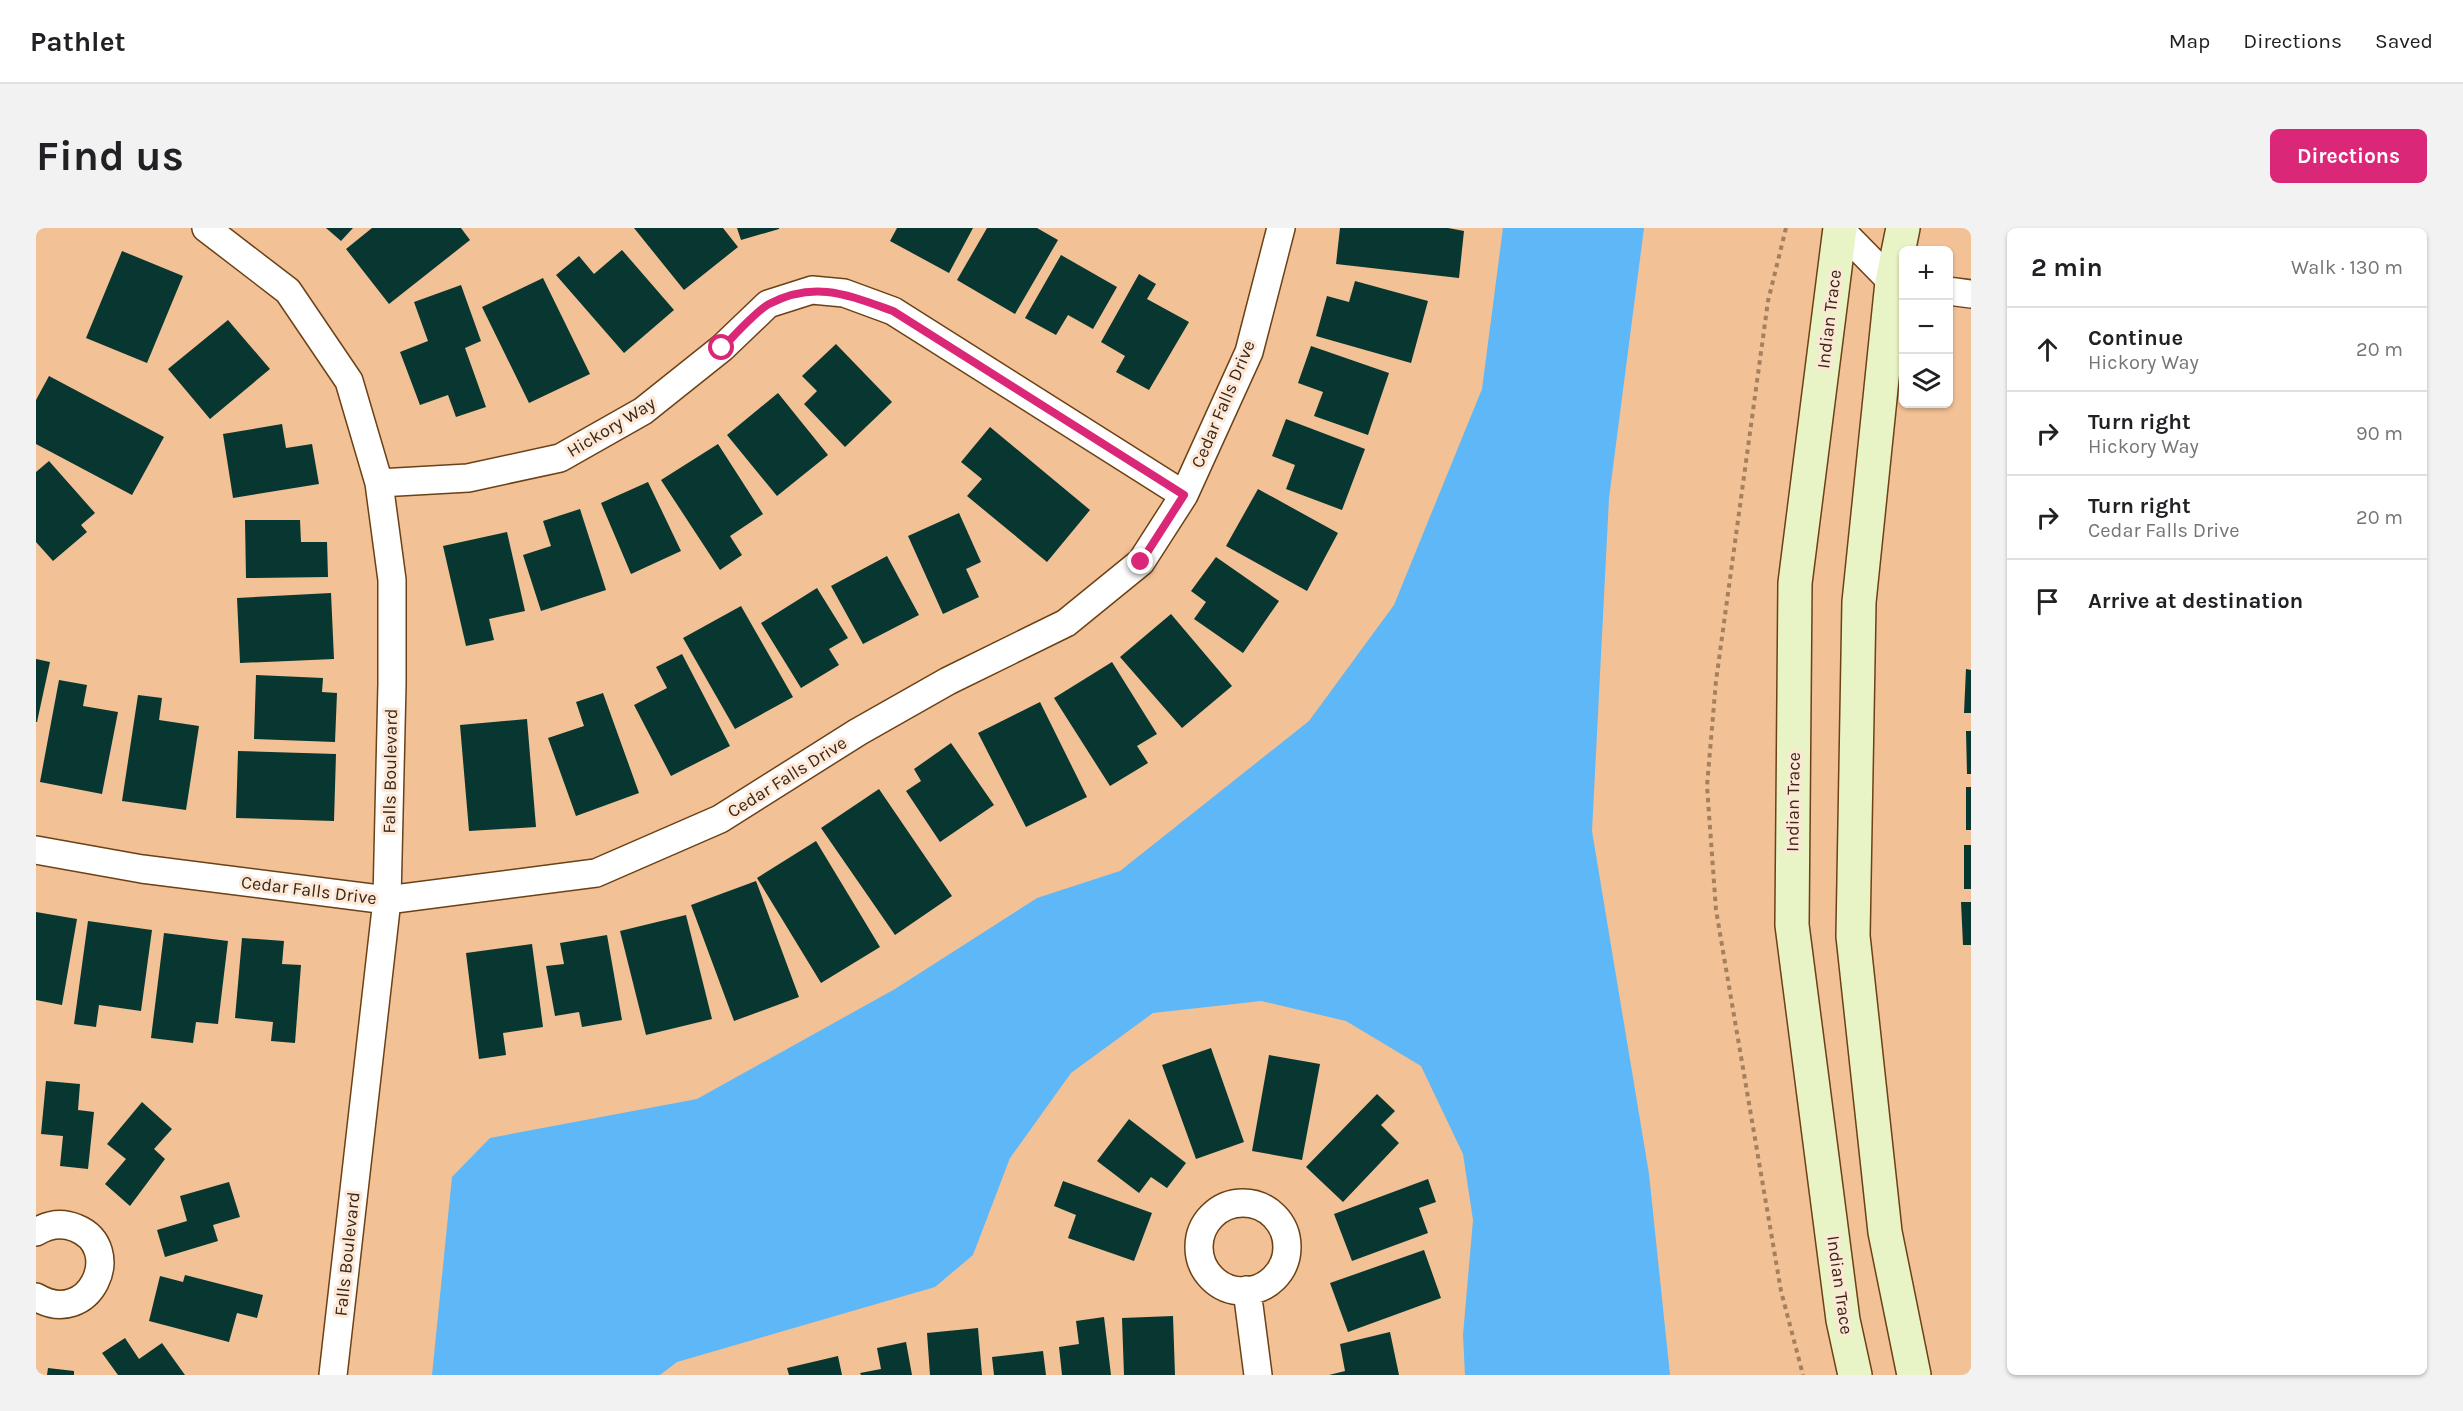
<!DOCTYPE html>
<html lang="en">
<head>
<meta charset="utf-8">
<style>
	body { margin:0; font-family:Karla,sans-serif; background:#f2f2f2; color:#202124 }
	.controls { position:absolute; right:18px; top:18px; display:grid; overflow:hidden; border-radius:9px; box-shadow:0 2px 4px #0004 }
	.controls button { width:54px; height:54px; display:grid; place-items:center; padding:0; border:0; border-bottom:2px solid #e0e0e0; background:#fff; color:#202124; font:30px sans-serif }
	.stop { position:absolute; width:18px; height:18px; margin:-14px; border:4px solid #db2777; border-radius:50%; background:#fff }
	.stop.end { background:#db2777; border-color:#fff; box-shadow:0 2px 6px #0008 }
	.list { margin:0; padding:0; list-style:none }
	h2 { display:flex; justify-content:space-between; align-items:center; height:78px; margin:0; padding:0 24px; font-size:26px }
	h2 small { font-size:20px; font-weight:400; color:#757577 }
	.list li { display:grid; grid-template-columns:39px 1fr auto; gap:18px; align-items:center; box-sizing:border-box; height:84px; padding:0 24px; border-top:2px solid #e0e0e0 }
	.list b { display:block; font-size:22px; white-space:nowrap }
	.list p { margin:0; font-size:20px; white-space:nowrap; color:#757577 }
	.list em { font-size:20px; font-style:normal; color:#757577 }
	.icon { flex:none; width:33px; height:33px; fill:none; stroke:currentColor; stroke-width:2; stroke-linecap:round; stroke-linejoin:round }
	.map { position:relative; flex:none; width:1935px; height:1147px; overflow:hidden; border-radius:9px }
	header { display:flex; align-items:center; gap:36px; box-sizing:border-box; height:84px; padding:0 30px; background:#fff; border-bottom:2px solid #e0e0e0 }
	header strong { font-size:28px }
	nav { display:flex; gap:33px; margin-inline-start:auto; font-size:21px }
	.intro { display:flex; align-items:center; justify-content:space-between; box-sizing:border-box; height:144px; padding:0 36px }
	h1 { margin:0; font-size:42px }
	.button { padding:15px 27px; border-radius:9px; background:#db2777; color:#fff; font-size:21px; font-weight:700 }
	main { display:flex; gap:36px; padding:0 36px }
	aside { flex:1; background:#fff; border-radius:9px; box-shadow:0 2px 4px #0004 }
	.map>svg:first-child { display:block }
	.water { fill:#5eb7f7 }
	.building { fill:#083630 }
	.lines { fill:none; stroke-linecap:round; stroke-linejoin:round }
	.street-casing { stroke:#6b4115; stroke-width:30 }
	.secondary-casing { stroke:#6b4115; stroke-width:36 }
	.path { stroke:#a5805f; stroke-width:4; stroke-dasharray:4.5 4.5; stroke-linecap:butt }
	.street { stroke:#fff; stroke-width:27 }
	.secondary { stroke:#e8f4c6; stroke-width:33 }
	.route { stroke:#db2777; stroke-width:8 }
	.labels { text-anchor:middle; stroke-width:6; stroke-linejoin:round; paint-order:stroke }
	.street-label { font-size:18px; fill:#3a2715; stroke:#fde8d7 }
</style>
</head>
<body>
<header>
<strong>Pathlet</strong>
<nav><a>Map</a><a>Directions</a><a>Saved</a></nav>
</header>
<div class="intro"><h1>Find us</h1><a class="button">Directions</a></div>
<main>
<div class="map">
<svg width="1935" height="1147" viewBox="0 0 1935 1147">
	<rect width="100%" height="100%" fill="#f2c195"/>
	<!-- water -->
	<path class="water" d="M 1467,0 L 1608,0 L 1573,270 L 1556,603 L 1613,946 L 1634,1147 L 1429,1147 L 1427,1107 L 1437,992 L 1427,926 L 1385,838 L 1310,793 L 1225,773 L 1117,785 L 1035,845 L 974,930 L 937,1027 L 899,1059 L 641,1134 L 624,1147 L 396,1147 L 416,949 L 454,910 L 661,871 L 859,761 L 1001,670 L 1084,643 L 1273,493 L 1358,377 L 1446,161 Z"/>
	<!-- building -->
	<path class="building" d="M 290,0 L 317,0 L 305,13 Z
		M 336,0 L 425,0 L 434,12 L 353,76 L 310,21 Z
		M 598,0 L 687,0 L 702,19 L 648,62 Z
		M 701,0 L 743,0 L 743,1 L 705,12 Z
		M 861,0 L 937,0 L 913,45 L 854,13 Z
		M 951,0 L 1001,0 L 1022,12 L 979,86 L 921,52 Z
		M 1304,0 L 1412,0 L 1428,3 L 1423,50 L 1300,36 Z
		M 586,22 L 638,82 L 588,125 L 520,47 L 543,28 L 558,46 Z
		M 86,23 L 147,48 L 111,135 L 50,110 Z
		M 1025,27 L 1081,59 L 1057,101 L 1032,87 L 1020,107 L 989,90 Z
		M 1103,46 L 1120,56 L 1111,71 L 1153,94 L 1113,162 L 1080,144 L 1089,128 L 1065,114 Z
		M 507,50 L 554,146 L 493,175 L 446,79 Z
		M 1319,53 L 1392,73 L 1375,135 L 1280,108 L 1291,68 L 1313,74 Z
		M 425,57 L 445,113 L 429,120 L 450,179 L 420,189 L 412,167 L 384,177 L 364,124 L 392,113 L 378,74 Z
		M 192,92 L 234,141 L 174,191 L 132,141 Z
		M 800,116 L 856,174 L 809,219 L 768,176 L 781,163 L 766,148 Z
		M 1275,118 L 1353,145 L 1332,207 L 1278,188 L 1287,164 L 1262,155 Z
		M 13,148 L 128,209 L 96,267 L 0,216 L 0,172 Z
		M 742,165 L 792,227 L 741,268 L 691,207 Z
		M 1250,191 L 1329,221 L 1306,282 L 1250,261 L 1259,237 L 1236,228 Z
		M 246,196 L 250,220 L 276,216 L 283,256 L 197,270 L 187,206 Z
		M 954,199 L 1054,282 L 1011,334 L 931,268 L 946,251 L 925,234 Z
		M 682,216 L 727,286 L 694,308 L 706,327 L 684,342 L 625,252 Z
		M 13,233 L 59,285 L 45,297 L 51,304 L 17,333 L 0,314 L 0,244 Z
		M 612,254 L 645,323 L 595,346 L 565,275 Z
		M 1222,261 L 1302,305 L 1271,363 L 1190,318 Z
		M 544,281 L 570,362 L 505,383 L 487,327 L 515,318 L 507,293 Z
		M 923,285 L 945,334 L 930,341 L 943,369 L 907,386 L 872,308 Z
		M 209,292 L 264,292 L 265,314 L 291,314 L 292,349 L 210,350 Z
		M 471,304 L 489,383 L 453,391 L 458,412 L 430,418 L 407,318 Z
		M 851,328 L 883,387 L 827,416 L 795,358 Z
		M 1180,329 L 1243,373 L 1207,425 L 1158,391 L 1170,374 L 1155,363 Z
		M 781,360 L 812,410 L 793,421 L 803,437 L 765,460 L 725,395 Z
		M 295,365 L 298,431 L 204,435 L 201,370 Z
		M 705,378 L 757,469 L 699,501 L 647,410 Z
		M 1135,386 L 1196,458 L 1146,500 L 1084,429 Z
		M 646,426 L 694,518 L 635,548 L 598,477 L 631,460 L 620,439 Z
		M 0,431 L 14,434 L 1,494 L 0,494 Z
		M 1076,434 L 1121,506 L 1101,518 L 1112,535 L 1074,558 L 1018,470 Z
		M 1930,441 L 1935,442 L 1935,485 L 1928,485 Z
		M 220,447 L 287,450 L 286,464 L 301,465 L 299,514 L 218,511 Z
		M 23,452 L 51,457 L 47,478 L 82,484 L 66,566 L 4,554 Z
		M 567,465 L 603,565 L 540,588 L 512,510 L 548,498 L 540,474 Z
		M 102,467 L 126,470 L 123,492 L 163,498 L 150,582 L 86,573 Z
		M 1004,474 L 1051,569 L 990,599 L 942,505 Z
		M 491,491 L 500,599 L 433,603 L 424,497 Z
		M 1930,503 L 1935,503 L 1935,546 L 1931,546 Z
		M 915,515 L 958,577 L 904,614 L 870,563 L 885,553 L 878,541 Z
		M 202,523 L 300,526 L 298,593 L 200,590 Z
		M 1930,559 L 1935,559 L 1935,602 L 1930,602 Z
		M 843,561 L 916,668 L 859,707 L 785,600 Z
		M 780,613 L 844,719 L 785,755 L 721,650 Z
		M 1928,617 L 1935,617 L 1935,661 L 1928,661 Z
		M 720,653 L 763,769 L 698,793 L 655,677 Z
		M 1925,674 L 1935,674 L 1935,717 L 1927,717 Z
		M 0,684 L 41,691 L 26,777 L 0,772 Z
		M 650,687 L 676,791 L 610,807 L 584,703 Z
		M 52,693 L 116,702 L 105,783 L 63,777 L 60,799 L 38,796 Z
		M 128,705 L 192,713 L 182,796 L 160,794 L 157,815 L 115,810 Z
		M 571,707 L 586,792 L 546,799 L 543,784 L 519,788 L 510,738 L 528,736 L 524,715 Z
		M 206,710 L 248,713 L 246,736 L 265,737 L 259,815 L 235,813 L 237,794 L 199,790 Z
		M 496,716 L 507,799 L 467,805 L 470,827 L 443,831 L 430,725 Z
		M 1175,820 L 1208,914 L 1160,931 L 1126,837 Z
		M 1233,827 L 1284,836 L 1266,932 L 1216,923 Z
		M 10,853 L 44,856 L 42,882 L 58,884 L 52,941 L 24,938 L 27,908 L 5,906 Z
		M 1341,866 L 1359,883 L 1345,897 L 1363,915 L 1307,974 L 1270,939 Z
		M 106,874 L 136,901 L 118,921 L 129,931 L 94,978 L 69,956 L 90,931 L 71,916 Z
		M 1093,891 L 1150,935 L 1131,960 L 1115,949 L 1103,965 L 1061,933 Z
		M 1392,951 L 1400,974 L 1383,980 L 1392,1005 L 1316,1033 L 1298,986 Z
		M 1027,953 L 1116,985 L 1098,1033 L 1032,1010 L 1040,987 L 1018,978 Z
		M 193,954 L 204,989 L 177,997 L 182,1013 L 129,1029 L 121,1002 L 151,993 L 144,968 Z
		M 1388,1022 L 1405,1070 L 1312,1104 L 1294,1055 Z
		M 149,1047 L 227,1067 L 221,1090 L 201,1085 L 193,1114 L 113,1093 L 124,1048 L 147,1054 Z
		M 1137,1088 L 1139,1147 L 1088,1147 L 1086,1090 Z
		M 1068,1089 L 1075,1147 L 1026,1147 L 1023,1119 L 1043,1116 L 1040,1093 Z
		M 942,1100 L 946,1147 L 894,1147 L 891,1105 Z
		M 1354,1104 L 1363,1147 L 1293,1147 L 1309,1143 L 1304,1116 Z
		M 89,1110 L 103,1131 L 126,1115 L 149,1147 L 82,1147 L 66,1125 Z
		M 870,1114 L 876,1147 L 825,1147 L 824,1145 L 845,1141 L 841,1120 Z
		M 1007,1123 L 1010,1147 L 958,1147 L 956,1129 Z
		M 802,1128 L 806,1147 L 753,1147 L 751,1140 Z
		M 12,1140 L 38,1143 L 38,1147 L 11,1147 Z"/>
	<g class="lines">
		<!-- street casing -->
		<g class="street-casing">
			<path id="street" d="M 170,0 L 252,63 L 313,153 L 343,255 L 356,352 L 356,456 L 351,672 L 297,1147
				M 1804,1 L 1856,54 L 1868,55
				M 1912,63 L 1935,66
				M 343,255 L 432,250 L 524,230 L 607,183 L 686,120 L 732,76 L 776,62 L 808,65 L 857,83 L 1148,267
				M 0,622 L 106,641 L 351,672 L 560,645 L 684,591 L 822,504 L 912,453 L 1030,395 L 1105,334 L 1148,267 L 1213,124 L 1245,0
				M1163 1019a44 44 0 1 1 88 0a44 44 0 1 1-88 0Z
				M 0,1004 C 13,996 26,994 40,1000 C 90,1020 54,1101 0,1069
				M 1211,1062 L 1222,1147"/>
		</g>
		<!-- secondary casing -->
		<g class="secondary-casing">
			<path id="secondary" d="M 1804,0 L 1759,355 L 1756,697 L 1807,1092 L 1819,1147
				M 1867,0 L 1856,54 L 1823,374 L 1817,708 L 1849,1004 L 1878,1147"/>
		</g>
		<!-- path -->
		<path class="path" d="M 1750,0 L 1732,73 L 1680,453 L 1671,558 L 1680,682 L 1745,1063 L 1767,1147"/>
		<!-- street -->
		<use href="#street" class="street"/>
		<!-- secondary -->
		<use href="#secondary" class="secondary"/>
	</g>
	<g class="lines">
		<!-- route -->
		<path class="route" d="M 686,120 C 698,108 720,83 733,76 C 779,52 812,67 857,83 L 1148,267 L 1105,334"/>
	</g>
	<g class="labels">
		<!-- street labels -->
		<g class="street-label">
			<text transform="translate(1793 91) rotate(-83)" y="6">Indian Trace</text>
			<text transform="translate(1187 176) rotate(-67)" y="6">Cedar Falls Drive</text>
			<text transform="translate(575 199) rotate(-31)" y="6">Hickory Way</text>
			<text transform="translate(354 543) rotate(-89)" y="6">Falls Boulevard</text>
			<text transform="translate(751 549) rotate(-32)" y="6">Cedar Falls Drive</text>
			<text transform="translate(1757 574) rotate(-89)" y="6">Indian Trace</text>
			<text transform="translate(273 662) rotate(7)" y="6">Cedar Falls Drive</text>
			<text transform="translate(311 1026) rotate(-84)" y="6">Falls Boulevard</text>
			<text transform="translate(1804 1057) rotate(82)" y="6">Indian Trace</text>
		</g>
	</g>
</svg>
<div class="controls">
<button>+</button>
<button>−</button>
<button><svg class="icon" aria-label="layers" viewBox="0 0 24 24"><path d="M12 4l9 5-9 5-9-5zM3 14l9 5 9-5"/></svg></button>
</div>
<div class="stop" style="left:686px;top:120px"></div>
<div class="stop end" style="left:1105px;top:334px"></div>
</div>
<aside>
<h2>2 min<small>Walk · 130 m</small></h2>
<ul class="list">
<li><svg class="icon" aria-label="ahead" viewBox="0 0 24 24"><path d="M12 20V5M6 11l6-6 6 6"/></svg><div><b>Continue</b><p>Hickory Way</p></div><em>20 m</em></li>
<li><svg class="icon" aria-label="right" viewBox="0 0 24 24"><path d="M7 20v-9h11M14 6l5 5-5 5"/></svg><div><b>Turn right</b><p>Hickory Way</p></div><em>90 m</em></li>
<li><svg class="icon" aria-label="right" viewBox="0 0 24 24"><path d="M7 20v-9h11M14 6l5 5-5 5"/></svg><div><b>Turn right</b><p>Cedar Falls Drive</p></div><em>20 m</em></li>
<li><svg class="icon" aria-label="arrive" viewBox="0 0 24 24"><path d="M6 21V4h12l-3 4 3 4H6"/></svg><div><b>Arrive at destination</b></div></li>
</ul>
</aside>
</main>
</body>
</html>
